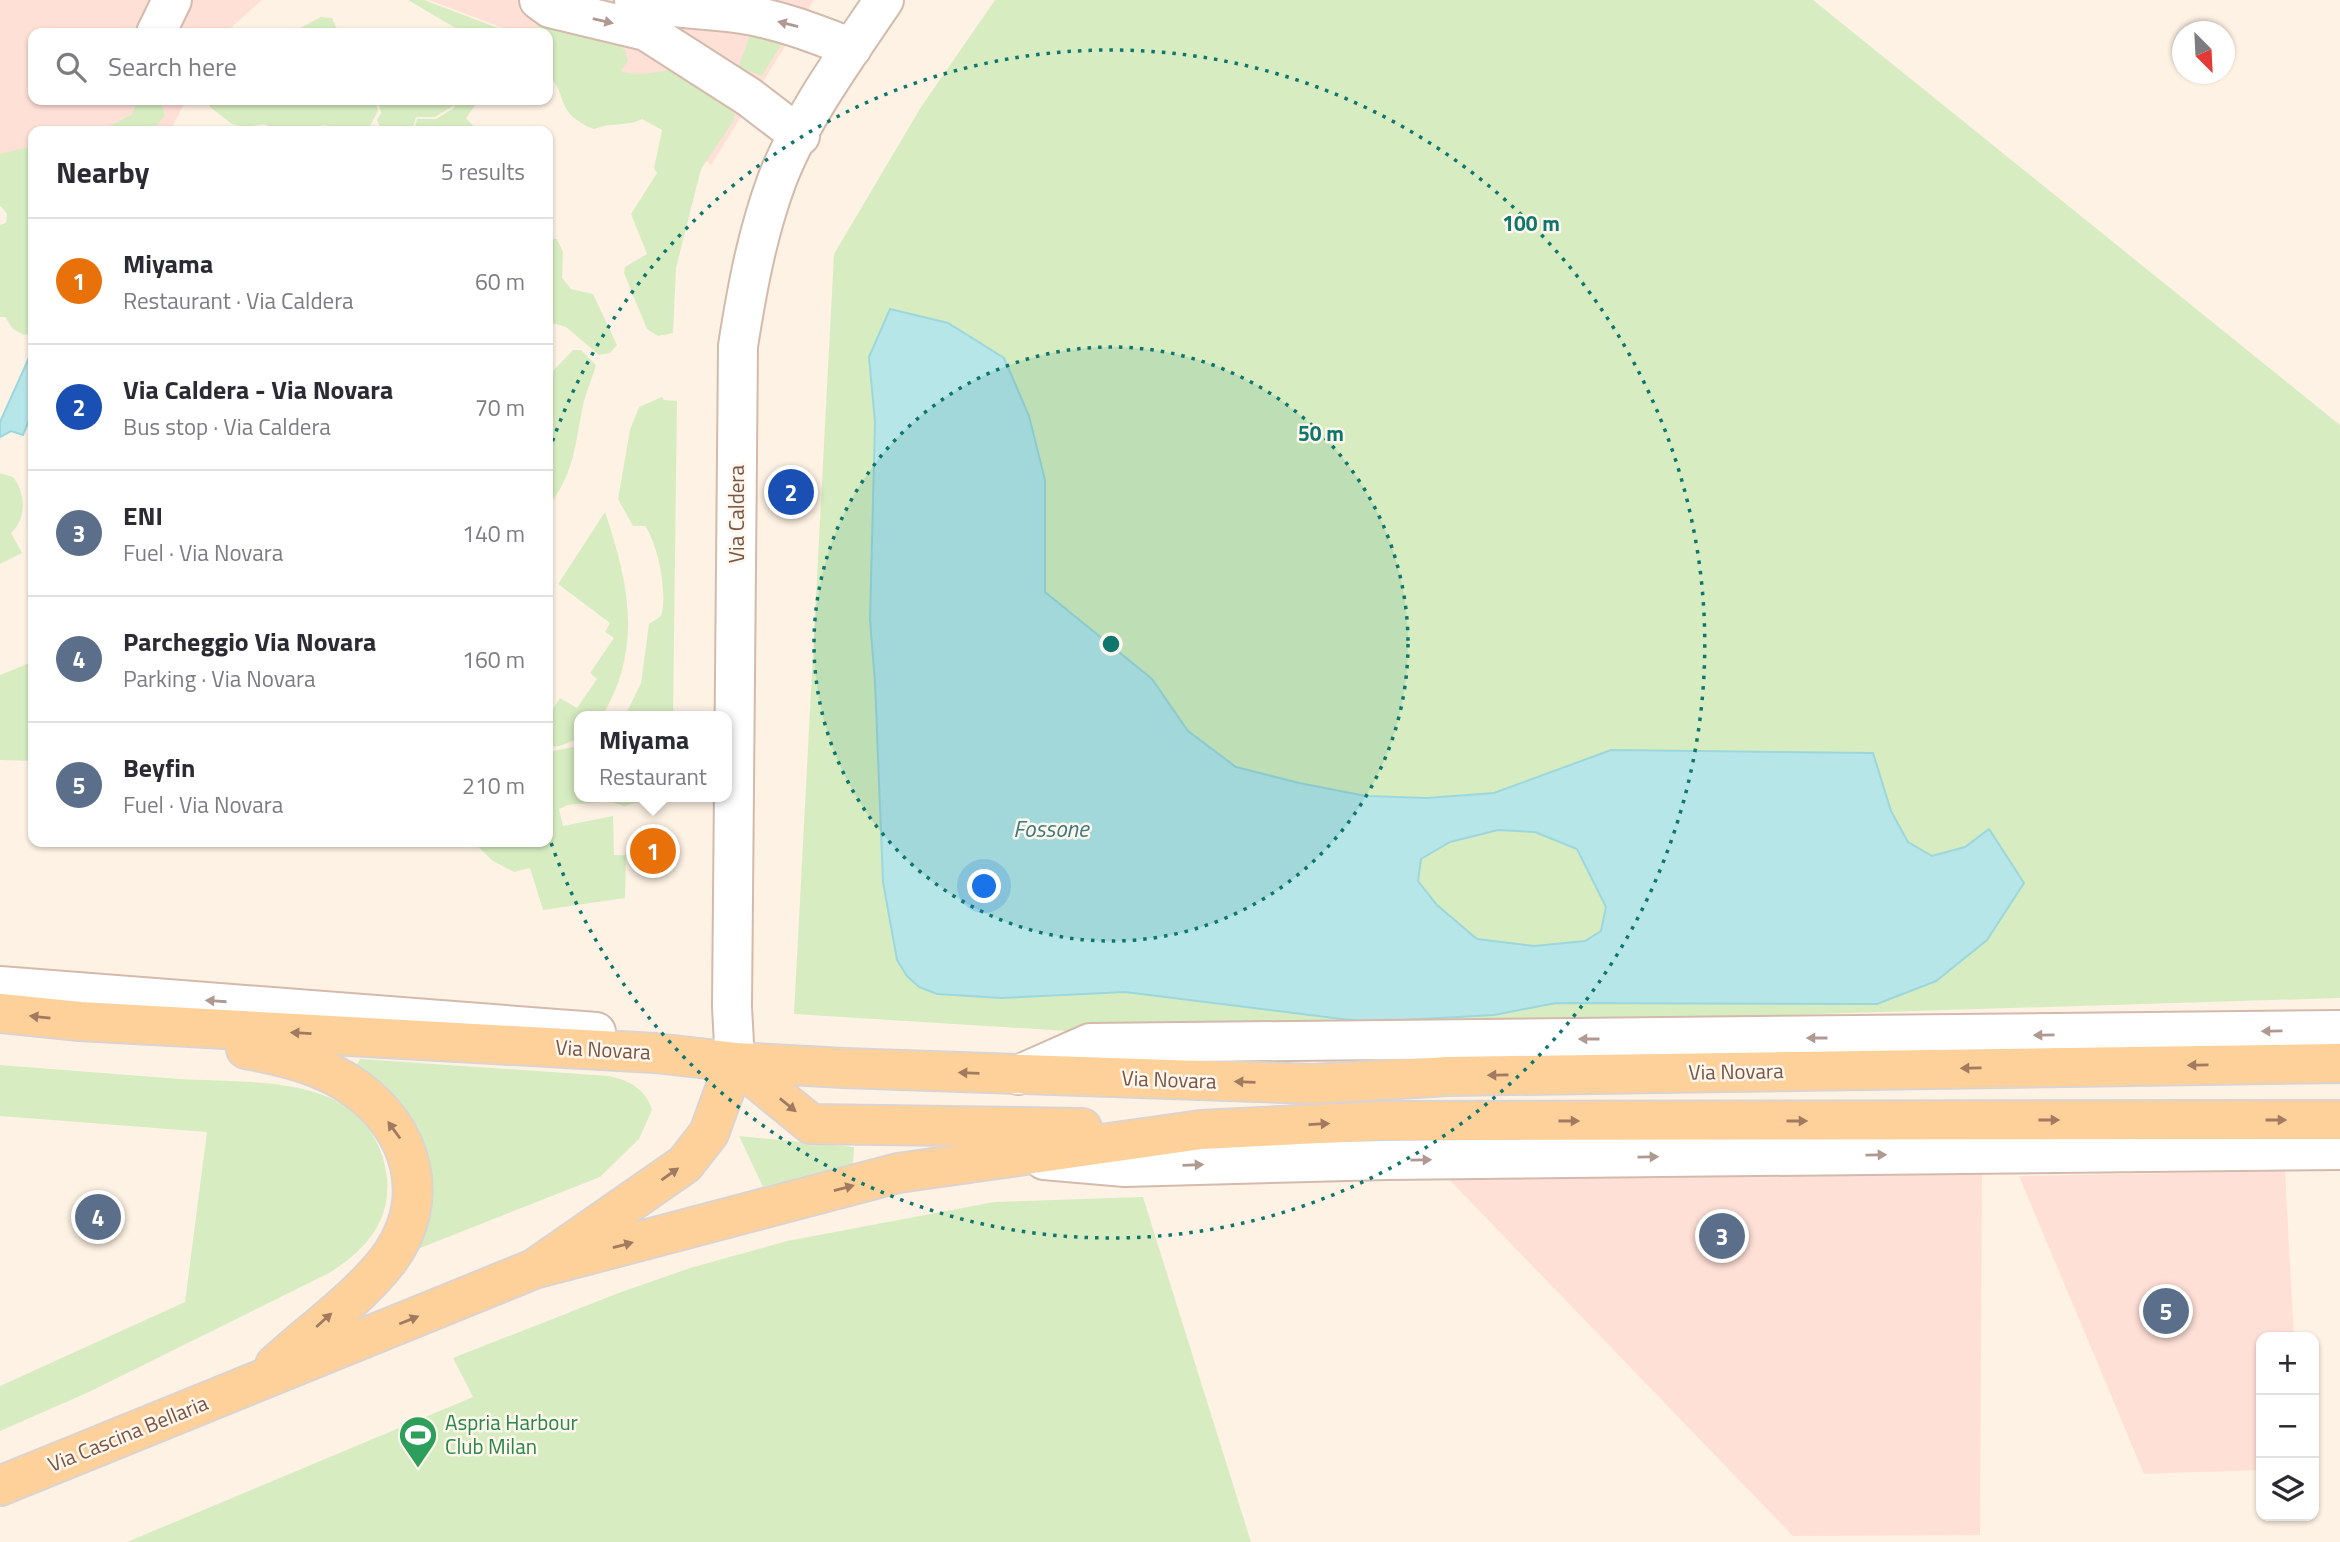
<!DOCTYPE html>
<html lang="en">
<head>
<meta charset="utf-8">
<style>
	body { margin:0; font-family:"Titillium Web",sans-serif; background:#f2f2f3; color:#2b2b33 }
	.controls { position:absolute; right:21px; bottom:21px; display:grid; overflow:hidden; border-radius:14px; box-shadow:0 2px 5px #0004 }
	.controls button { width:63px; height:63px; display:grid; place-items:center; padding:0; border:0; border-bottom:2px solid #e1e1e2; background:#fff; color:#2b2b33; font:35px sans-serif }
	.compass { position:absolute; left:2172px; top:21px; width:63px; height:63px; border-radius:50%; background:#fff; box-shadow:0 2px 5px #0004; rotate:156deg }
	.you { position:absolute; left:985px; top:887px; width:24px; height:24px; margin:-18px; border:5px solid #fff; border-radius:50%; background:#1a73e8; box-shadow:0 0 0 10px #1a73e833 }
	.badge { display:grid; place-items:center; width:46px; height:46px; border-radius:50%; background:#ea580c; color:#fff; font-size:23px; font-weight:700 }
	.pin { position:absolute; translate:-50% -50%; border:4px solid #fff; box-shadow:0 2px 7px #0006 }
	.popup { position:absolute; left:574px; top:711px; width:158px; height:91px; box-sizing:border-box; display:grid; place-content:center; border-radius:14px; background:#fff; filter:drop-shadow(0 2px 5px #0005); font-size:23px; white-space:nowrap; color:#7c7c81 }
	.popup b { font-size:26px; color:#2b2b33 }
	.popup::after { content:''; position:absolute; left:50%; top:100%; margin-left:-14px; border:14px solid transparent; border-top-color:#fff }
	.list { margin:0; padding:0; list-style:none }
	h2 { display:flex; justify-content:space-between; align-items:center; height:91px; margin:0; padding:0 28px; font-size:30px }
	h2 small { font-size:23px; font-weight:400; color:#7c7c81 }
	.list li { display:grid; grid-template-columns:46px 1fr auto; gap:21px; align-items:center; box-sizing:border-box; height:126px; padding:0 28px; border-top:2px solid #e1e1e2 }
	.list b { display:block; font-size:26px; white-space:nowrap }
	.list p { margin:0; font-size:23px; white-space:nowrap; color:#7c7c81 }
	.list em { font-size:23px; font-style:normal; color:#7c7c81 }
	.icon { flex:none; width:38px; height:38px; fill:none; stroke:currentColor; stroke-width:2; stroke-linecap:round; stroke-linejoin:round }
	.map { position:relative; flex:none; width:2340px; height:1542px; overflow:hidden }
	.search { position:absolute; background:#fff; box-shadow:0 2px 5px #0004; left:28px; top:28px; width:525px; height:77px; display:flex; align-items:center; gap:18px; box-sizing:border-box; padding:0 24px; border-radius:14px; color:#7c7c81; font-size:26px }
	.panel { position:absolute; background:#fff; box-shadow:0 2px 5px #0004; left:28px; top:126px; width:525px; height:721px; border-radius:14px }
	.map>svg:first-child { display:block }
	.commercial { fill:#ffe0d7 }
	.green { fill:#d7edc1 }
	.water { fill:#b7e6e9; stroke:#9cd7dc; stroke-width:2; fill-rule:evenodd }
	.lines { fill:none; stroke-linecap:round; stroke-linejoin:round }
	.minor-casing { stroke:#d3baac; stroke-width:42 }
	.major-casing { stroke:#dcd3cf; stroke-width:42 }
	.minor { stroke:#fff; stroke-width:38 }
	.major { stroke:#ffd19a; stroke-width:38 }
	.oneway { fill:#af9991 }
	.oneway2 { fill:#a17a60 }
	.ring { fill:none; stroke:#0f766e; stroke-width:3.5; stroke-dasharray:3.5 7 }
	.labels { text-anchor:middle; stroke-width:5; stroke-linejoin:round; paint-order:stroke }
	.street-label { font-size:21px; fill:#795547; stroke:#fff6ec }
	.leisure-label { font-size:21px; fill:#27864d; stroke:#fff6ec; text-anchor:start }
	.water-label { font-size:23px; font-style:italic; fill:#3a797f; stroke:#fff6ec }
	.centre { fill:#0f766e; stroke:#fff6ec; stroke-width:3.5 }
	.ring-label { font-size:21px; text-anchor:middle; font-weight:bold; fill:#0f766e; stroke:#fff6ec; stroke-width:5; stroke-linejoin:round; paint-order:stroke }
</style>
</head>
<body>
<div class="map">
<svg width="2340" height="1542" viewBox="0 0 2340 1542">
	<rect width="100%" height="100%" fill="#fef2e4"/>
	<!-- commercial -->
	<path class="commercial" d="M 0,0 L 262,0 L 225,33 L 33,33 L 33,100 L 186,100 L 170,131 L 33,131 L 33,192 L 16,196 L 0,207 Z
		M 429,0 L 814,0 L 711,165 L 548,33 L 516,33 Z
		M 1436,1166 L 1982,1166 L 1980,1535 L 1793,1536 Z
		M 2285,1171 L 2294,1337 L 2261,1337 L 2261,1470 L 2144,1474 L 2019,1176 Z"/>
	<!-- green -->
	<path class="green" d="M 408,0 L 424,0 L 511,33 L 464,33 Z
		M 995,0 L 1813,0 L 2340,425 L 2340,998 L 1131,1035 L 794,1014 L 834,254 L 921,107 Z
		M 321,17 L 332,18 L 336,27 L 333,33 L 290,33 Z
		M 540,20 L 615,43 L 625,50 L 628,61 L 621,71 C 634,77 666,72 679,66 L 698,75 L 707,95 L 714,92 L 735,108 L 734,120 L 701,169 L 676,268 L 673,333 L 658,336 L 647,329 L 624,273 L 625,267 L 647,254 L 631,214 L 657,173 L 654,168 L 662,130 L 642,119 C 627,127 610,122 594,129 C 553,113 569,93 548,76 L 548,33 L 535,33 Z
		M 752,31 L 783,42 L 762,76 L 738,67 Z
		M 138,100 L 161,102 L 165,116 L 151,131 L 106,131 L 107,127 L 131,115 Z
		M 210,100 L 375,100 L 378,111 L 370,126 L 356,130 L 323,125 L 304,131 L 285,131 L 264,124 L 246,127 L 232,124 L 210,107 Z
		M 378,100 L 453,100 L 453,106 L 435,117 L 416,117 L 412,131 L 382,131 L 377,120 L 381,113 Z
		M 455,100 L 479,100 L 466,118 L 478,131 L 414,131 L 417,119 L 436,119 L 454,108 Z
		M 33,146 L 33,333 L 24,335 L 13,329 L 5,317 L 0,317 L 0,225 L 6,223 L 7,214 L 0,205 L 0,154 Z
		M 548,238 L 557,239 L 563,252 L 562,278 L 571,289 L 593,294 L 617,345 L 610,353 L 599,355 L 566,327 L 548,322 Z
		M 573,350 L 581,350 L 596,365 C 593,377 587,389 584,401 C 574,447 576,469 548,508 L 548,376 Z
		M 662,397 L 664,400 L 677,401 L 673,716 L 625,716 L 641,683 L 649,624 L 661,616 C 668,594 658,544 645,526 L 633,526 L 618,499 L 630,430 L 639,407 Z
		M 0,473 L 13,477 C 26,493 27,519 11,533 L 22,553 L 0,564 Z
		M 605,512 C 629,583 643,649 602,716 L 580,716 L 579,738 L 560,746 L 548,747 L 548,706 L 553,709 L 560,698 L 577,708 L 597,679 L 590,673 L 614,638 L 605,632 L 610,623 L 558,584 Z
		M 27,664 L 33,669 L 33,761 L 0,760 L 0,675 Z
		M 579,746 L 580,797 L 657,797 L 624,806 L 608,801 L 568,805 L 559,809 L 563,826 L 613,816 L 614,855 L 626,855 L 625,898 L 543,910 L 530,868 L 514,872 L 493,861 L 473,842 L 548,842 L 548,752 Z
		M 360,1059 L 609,1076 C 630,1081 645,1088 652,1110 L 639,1139 L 600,1177 L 395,1258 L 417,1201 L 353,1072 Z
		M 0,1065 C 60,1070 120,1074 180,1079 C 229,1082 306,1078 346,1107 C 370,1124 384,1149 387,1178 C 391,1222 365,1250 331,1272 L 89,1392 L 0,1431 L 0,1386 L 185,1302 L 207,1132 L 0,1116 Z
		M 739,1136 L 854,1147 L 853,1168 L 763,1187 Z
		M 1143,1197 L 1251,1542 L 127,1542 L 473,1397 L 453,1358 L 616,1294 L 690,1268 L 787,1241 L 994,1202 Z"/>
	<!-- water -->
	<path class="water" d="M 890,309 L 948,323 L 1004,358 L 1029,416 L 1045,480 L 1045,592 L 1152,679 L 1188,731 L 1236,767 L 1299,783 L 1366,796 L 1427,798 L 1494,793 L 1611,750 L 1873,753 L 1891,811 L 1908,842 L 1932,856 L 1965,847 L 1989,829 L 2024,883 L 1987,940 L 1936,981 L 1877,1004 L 1556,1003 L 1494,1015 L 1366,1022 L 1125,992 L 1002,998 L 937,994 L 919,987 L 907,976 L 897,960 L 883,882 L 875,682 L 870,620 L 875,422 L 869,357 ZM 1498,830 L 1535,832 L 1577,849 L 1606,907 L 1601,931 L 1585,941 L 1534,946 L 1477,939 L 1437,905 L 1418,881 L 1421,859 L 1450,842 Z
		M 33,349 L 33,410 L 23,435 L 11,431 L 0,437 L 0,422 Z"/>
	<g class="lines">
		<!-- minor casing -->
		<g class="minor-casing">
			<path id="minor" d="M 539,0 L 550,8 L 646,31 L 749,97 L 800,136
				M 634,0 C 671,9 706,9 742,14 C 781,20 816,34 852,48
				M 156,33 L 172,0
				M 0,986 L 596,1032
				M 735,1062 L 732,1007 L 738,346 C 747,289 757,234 777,180 C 801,117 847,55 884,0
				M 1018,1075 L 1090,1043 L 2340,1030
				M 1044,1160 L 1125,1167 L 1386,1160 L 2340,1150"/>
		</g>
		<!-- major casing -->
		<g class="major-casing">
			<path id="major" d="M 0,1013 L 80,1021 L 655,1053 L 735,1062 L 844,1068 L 1314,1084 L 1448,1076 L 2340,1063
				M 246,1049 C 284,1056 323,1065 355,1088 C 413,1129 433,1200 388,1260 C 359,1298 311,1332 275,1365
				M 735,1062 L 811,1124 L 1082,1128
				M 534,1269 L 898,1173 L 1201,1130 L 1379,1121 L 2340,1120
				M 0,1486 L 534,1269 L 685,1164 L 709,1133 L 735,1062"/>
		</g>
		<!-- minor -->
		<use href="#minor" class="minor"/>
		<!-- major -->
		<use href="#major" class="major"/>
	</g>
	<!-- one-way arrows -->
	<defs><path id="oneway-solid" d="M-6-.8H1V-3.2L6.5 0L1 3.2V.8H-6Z" transform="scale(1.75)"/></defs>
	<g class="oneway">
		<use href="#oneway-solid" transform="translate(603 21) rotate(13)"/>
		<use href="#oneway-solid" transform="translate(788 24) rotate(-166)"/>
		<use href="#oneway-solid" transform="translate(216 1001) rotate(-176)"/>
		<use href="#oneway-solid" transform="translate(2272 1031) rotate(179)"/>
		<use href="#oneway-solid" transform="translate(2044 1035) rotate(179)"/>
		<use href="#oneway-solid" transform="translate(1817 1038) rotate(180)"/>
		<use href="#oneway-solid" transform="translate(1589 1039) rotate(180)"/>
		<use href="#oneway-solid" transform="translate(1876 1155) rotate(-1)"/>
		<use href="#oneway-solid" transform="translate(1648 1157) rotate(-1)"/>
		<use href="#oneway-solid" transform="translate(1421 1160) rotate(-1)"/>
		<use href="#oneway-solid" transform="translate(1193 1165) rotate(-2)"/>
	</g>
	<g class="oneway2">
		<use href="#oneway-solid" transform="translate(40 1017) rotate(-174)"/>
		<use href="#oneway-solid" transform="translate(301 1033) rotate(-177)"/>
		<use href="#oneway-solid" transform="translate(2198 1065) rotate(179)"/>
		<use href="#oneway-solid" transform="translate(1971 1068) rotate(179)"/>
		<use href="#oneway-solid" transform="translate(969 1073) rotate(-178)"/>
		<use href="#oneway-solid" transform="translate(1498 1075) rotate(179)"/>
		<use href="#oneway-solid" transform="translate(1245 1082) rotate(-178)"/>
		<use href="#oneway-solid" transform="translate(788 1105) rotate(39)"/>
		<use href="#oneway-solid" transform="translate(2049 1120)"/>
		<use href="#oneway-solid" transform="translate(2276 1120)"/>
		<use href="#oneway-solid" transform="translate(1569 1121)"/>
		<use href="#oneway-solid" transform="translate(1797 1121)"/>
		<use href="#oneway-solid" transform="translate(1319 1124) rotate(-3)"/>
		<use href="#oneway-solid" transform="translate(394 1130) rotate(-126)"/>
		<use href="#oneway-solid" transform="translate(670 1174) rotate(-35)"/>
		<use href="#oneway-solid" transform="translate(844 1188) rotate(-15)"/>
		<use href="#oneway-solid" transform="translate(623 1245) rotate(-15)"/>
		<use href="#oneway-solid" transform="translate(324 1320) rotate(-42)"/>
		<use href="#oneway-solid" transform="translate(409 1320) rotate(-22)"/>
	</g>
	<!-- distance rings -->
	<circle cx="1111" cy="644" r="297" fill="#0f766e" fill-opacity=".12"/>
	<g class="ring">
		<circle cx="1111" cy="644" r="297"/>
		<path d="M549 451A594 594 0 1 1 549 837"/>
	</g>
	<!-- icons -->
	<defs>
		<g id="stadium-pin" transform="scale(2.0125)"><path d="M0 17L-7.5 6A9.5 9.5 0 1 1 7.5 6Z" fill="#2e9e5b" stroke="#fff6ec"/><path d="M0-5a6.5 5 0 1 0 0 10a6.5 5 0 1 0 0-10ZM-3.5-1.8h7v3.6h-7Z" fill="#fff"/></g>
	</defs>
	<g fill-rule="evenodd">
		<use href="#stadium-pin" x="418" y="1435"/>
	</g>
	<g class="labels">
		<!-- street labels -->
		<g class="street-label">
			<text transform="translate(737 514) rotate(-90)" y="7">Via Caldera</text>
			<text transform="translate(603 1050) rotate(3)" y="7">Via Novara</text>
			<text transform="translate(1736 1072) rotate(-1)" y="7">Via Novara</text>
			<text transform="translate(1169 1080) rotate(2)" y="7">Via Novara</text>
			<text transform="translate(128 1434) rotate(-22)" y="7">Via Cascina Bellaria</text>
		</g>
		<!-- leisure labels -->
		<g class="leisure-label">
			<text x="445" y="1430">Aspria Harbour<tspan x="445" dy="24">Club Milan</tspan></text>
		</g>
		<!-- water labels -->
		<g class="water-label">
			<text x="1051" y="837">Fossone</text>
		</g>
	</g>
	<circle cx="1111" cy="644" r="10" class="centre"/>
	<g class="ring-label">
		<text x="1531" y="231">100 m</text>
		<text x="1321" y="441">50 m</text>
	</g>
</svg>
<div class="controls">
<button>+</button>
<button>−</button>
<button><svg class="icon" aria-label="layers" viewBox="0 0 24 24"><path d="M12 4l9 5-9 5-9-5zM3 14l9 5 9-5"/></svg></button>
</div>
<svg class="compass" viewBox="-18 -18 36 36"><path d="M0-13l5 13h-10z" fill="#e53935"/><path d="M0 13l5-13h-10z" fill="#7c7c81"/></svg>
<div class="you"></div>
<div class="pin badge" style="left:653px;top:851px;background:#e8710a">1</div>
<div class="popup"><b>Miyama</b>Restaurant</div>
<div class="pin badge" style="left:791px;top:492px;background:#1a4fb4">2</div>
<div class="pin badge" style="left:1722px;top:1236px;background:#5c6f8a">3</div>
<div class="pin badge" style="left:98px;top:1217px;background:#5c6f8a">4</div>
<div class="pin badge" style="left:2166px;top:1311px;background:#5c6f8a">5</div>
<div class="search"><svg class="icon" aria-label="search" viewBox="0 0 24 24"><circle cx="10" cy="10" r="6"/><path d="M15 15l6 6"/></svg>Search here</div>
<section class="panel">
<h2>Nearby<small>5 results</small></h2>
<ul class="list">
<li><span class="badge" style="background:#e8710a">1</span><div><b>Miyama</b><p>Restaurant · Via Caldera</p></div><em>60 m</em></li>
<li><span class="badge" style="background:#1a4fb4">2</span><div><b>Via Caldera - Via Novara</b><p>Bus stop · Via Caldera</p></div><em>70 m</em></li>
<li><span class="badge" style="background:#5c6f8a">3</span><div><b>ENI</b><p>Fuel · Via Novara</p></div><em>140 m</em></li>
<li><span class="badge" style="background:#5c6f8a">4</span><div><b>Parcheggio Via Novara</b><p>Parking · Via Novara</p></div><em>160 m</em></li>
<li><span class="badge" style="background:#5c6f8a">5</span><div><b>Beyfin</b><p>Fuel · Via Novara</p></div><em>210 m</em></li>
</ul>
</section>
</div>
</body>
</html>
